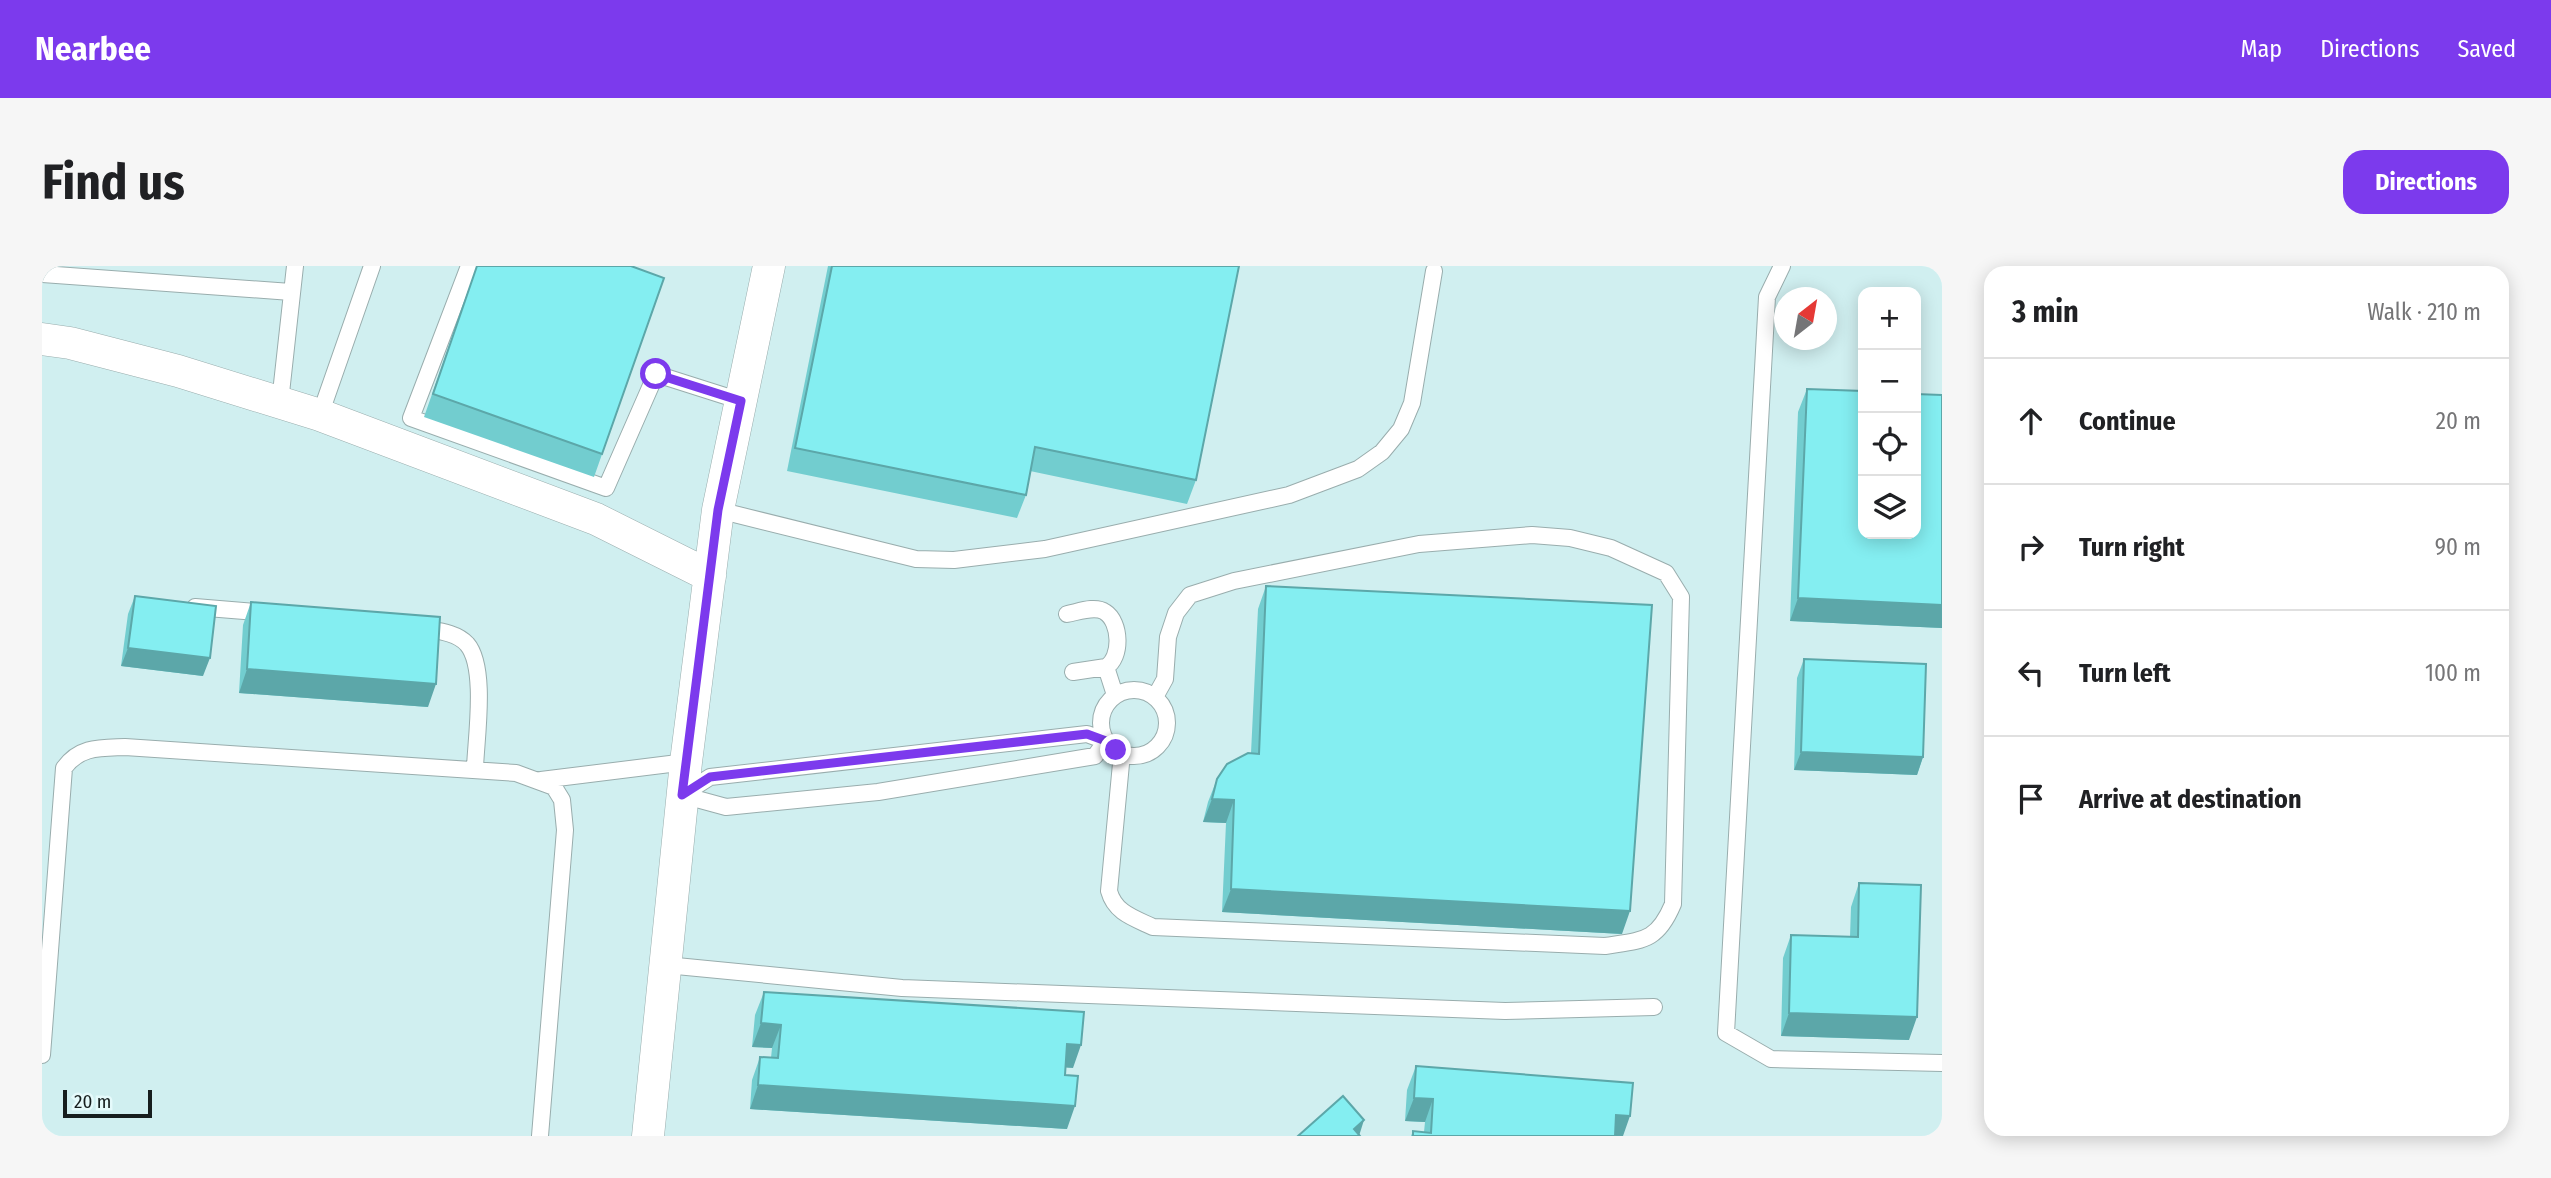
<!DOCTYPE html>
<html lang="en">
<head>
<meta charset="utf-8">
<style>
	body { margin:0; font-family:"Fira Sans Condensed",sans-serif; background:#f6f6f6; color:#202124 }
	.controls { position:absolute; right:21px; top:21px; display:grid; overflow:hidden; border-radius:14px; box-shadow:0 4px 18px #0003 }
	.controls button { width:63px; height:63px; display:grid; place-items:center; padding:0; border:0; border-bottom:2px solid #e0e0e0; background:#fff; color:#202124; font:35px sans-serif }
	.compass { position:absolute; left:1732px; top:21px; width:63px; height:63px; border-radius:50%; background:#fff; box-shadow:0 4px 18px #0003; rotate:31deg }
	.scale { position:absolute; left:21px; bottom:18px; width:89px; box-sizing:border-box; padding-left:7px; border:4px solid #161e1e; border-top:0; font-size:19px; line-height:24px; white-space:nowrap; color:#161e1e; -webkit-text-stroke:5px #e5fafb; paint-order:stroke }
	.stop { position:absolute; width:21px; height:21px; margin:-16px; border:5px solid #7c3aed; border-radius:50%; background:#fff }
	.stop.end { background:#7c3aed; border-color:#fff; box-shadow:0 2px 7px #0008 }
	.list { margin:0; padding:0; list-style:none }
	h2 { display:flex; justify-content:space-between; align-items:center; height:91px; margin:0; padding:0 28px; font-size:30px }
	h2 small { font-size:23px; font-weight:400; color:#757577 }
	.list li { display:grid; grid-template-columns:46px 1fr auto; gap:21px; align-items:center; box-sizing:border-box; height:126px; padding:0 28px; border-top:2px solid #e0e0e0 }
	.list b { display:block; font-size:26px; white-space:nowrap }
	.list em { font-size:23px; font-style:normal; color:#757577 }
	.icon { flex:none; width:38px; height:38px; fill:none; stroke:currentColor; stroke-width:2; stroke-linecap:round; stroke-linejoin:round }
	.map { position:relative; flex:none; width:1900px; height:870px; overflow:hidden; border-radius:21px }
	header { display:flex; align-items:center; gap:42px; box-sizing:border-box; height:98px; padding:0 35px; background:#7c3aed; color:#fff }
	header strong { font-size:33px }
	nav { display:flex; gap:38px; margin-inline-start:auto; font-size:24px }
	.intro { display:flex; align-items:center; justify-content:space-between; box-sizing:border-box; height:168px; padding:0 42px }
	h1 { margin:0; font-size:49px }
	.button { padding:18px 32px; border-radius:21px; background:#7c3aed; color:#fff; font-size:24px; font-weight:700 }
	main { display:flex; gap:42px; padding:0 42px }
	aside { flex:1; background:#fff; border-radius:21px; box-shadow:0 4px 18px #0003 }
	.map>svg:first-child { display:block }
	.built { fill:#d0eff0; fill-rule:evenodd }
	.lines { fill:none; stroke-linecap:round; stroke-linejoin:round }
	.service-casing { stroke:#99adad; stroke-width:18 }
	.minor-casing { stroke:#99adad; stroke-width:33 }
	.service { stroke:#fff; stroke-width:16 }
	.minor { stroke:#fff; stroke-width:32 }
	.wall { fill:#72cdcf }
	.shaded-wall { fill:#5ca7a9 }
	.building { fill:#84eef1; stroke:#5ca7a9; stroke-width:2 }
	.route { stroke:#7c3aed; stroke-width:9 }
</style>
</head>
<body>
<header>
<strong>Nearbee</strong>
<nav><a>Map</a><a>Directions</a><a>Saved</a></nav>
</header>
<div class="intro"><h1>Find us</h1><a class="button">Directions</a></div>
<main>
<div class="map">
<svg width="1900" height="870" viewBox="0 0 1900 870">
	<rect width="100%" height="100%" fill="#e5fafb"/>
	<!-- built -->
	<path class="built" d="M 0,0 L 1900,0 L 1900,870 L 0,870 ZM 1821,26 L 1874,26 L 1874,268 L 1821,268 ZM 1742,32 L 1784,32 L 1784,74 L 1742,74 Z"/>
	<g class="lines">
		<!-- service casing -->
		<g class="service-casing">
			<path id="service" d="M 427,0 L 369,152 L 564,222 L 614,108 L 699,135
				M 1740,0 L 1725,31 L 1684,767 L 1729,793 L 1900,797
				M 0,8 L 249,26
				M 238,136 L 253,0
				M 278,149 L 330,0
				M 676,244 L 874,293 L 912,294 L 1003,283 L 1247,229 L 1316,203 L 1340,186 L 1359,163 L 1370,137 L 1392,5
				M 153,341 L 225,347
				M 1025,348 C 1036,346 1053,339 1063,346 C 1079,356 1080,392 1064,401
				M 379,362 C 395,365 414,366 425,378 C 445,401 434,472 433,502
				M 1031,406 L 1064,401 L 1073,429
				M1059 457a33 33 0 1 1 66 0a33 33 0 1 1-66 0Z
				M 1045,468 L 1064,475 L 1053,490 L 836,526 L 684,541 L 640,529 L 668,511 Z
				M 1080,487 L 1067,625 C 1073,647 1092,652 1111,661 L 1563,680 C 1601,674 1615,676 1631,638 L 1639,331 L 1624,307 L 1569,282 L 1528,272 L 1490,269 L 1377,278 L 1192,315 L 1148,329 L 1134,347 L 1126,371 L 1123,413 L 1113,431
				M 499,514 L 644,496
				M 624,699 L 860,722 L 1463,745 L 1612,741
				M 0,789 L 22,502 C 38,480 59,482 83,481 L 474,507 L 512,521 L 520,534 L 523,564 L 498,870"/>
		</g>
		<!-- minor casing -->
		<g class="minor-casing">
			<path id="minor" d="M 0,73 L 28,77 L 136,105 L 278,149 L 554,253 L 668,310
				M 606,870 L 644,496 L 676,244 L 727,0"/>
		</g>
		<!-- service -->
		<use href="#service" class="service"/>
		<!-- minor -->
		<use href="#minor" class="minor"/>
	</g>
	<!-- wall -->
	<path class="wall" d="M 435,0 L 622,12 L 552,211 L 382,151 Z
		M 786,0 L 1197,0 L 1154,214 L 1145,238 L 988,205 L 984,229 L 975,252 L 745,205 Z
		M 1765,123 L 1900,129 L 1900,362 L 1748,355 L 1756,146 Z
		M 1224,320 L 1580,668 L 1180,646 L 1184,557 L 1161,556 L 1166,536 L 1175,513 L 1209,487 L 1216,343 Z
		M 93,330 L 161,410 L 79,400 L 86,348 Z
		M 209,336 L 386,441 L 197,427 L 201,359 Z
		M 1762,393 L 1881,491 L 1875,509 L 1752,504 L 1755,412 Z
		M 1817,617 L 1867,774 L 1739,770 L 1741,692 L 1749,669 L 1808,671 L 1809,641 Z
		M 722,726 L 1031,802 L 1023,801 L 1025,863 L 708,843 L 710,814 L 718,791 L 729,792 L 730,782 L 710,781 L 713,749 Z
		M 1374,800 L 1581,870 L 1369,870 L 1371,865 L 1382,866 L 1383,856 L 1363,855 L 1365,824 Z"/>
	<!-- shaded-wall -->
	<path class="shaded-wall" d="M 1756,332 L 1900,339 L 1900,362 L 1748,355 Z
		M 86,382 L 168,392 L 161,410 L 79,400 Z
		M 205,403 L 394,418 L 386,441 L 197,427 Z
		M 1759,486 L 1881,491 L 1875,509 L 1752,504 Z
		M 1170,533 L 1192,534 L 1184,557 L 1161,556 Z
		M 1189,623 L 1588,645 L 1580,668 L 1180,646 Z
		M 1747,747 L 1875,751 L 1867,774 L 1739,770 Z
		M 719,757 L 739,759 L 730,782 L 710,781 Z
		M 1025,778 L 1039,779 L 1031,802 L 1017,801 Z
		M 716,819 L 1033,840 L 1025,863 L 708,843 Z
		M 1372,832 L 1391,833 L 1383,856 L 1363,855 Z
		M 1574,849 L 1588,850 L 1581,870 L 1567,870 Z
		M 1322,854 L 1317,870 L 1312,863 Z"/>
	<!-- building -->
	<path class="building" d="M 435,0 L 589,0 L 622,12 L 560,188 L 391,128 Z
		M 790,0 L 1197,0 L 1154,214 L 993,181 L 984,229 L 753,182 Z
		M 1765,123 L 1821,125 L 1821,268 L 1874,268 L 1874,128 L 1900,129 L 1900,339 L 1756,332 Z
		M 1224,320 L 1610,339 L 1588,645 L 1189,623 L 1192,534 L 1170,533 L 1175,513 L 1185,498 L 1206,487 L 1217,488 Z
		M 93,330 L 174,340 L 168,392 L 86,382 Z
		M 209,336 L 398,351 L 394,418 L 205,403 Z
		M 1762,393 L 1884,398 L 1881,491 L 1759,486 Z
		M 1817,617 L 1879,619 L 1875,751 L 1747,747 L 1749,669 L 1816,671 Z
		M 722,726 L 1042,746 L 1039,779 L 1025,778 L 1023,809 L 1036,810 L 1033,840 L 716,819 L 718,791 L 736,792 L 739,759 L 719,757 Z
		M 1374,800 L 1591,817 L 1588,850 L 1574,849 L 1573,870 L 1371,870 L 1371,865 L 1389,867 L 1391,833 L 1372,832 Z
		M 1301,830 L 1322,854 L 1312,863 L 1318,870 L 1256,870 Z"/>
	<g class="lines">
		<!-- route -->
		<path class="route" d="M 614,108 L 699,135 L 676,244 L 640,529 L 668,511 L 1045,468 L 1064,475 L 1074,484"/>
	</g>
</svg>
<div class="controls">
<button>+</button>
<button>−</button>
<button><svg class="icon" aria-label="locate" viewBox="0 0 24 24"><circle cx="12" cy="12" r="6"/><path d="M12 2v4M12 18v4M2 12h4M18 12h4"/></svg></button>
<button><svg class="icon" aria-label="layers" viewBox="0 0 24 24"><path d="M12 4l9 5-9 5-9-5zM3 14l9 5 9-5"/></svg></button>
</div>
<svg class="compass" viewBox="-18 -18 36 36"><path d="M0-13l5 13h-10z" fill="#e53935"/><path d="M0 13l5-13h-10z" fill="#757577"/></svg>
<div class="scale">20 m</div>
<div class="stop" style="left:614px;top:108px"></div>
<div class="stop end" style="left:1074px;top:484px"></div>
</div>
<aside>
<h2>3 min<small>Walk · 210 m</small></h2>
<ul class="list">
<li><svg class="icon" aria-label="ahead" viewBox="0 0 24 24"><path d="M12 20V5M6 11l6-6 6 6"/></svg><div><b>Continue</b></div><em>20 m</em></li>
<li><svg class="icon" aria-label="right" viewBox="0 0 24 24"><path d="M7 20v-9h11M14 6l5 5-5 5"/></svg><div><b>Turn right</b></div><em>90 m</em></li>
<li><svg class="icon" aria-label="left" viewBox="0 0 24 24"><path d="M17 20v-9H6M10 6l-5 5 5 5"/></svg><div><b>Turn left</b></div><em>100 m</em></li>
<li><svg class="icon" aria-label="arrive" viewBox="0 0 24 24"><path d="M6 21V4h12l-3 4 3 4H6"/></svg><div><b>Arrive at destination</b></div></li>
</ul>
</aside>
</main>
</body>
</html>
